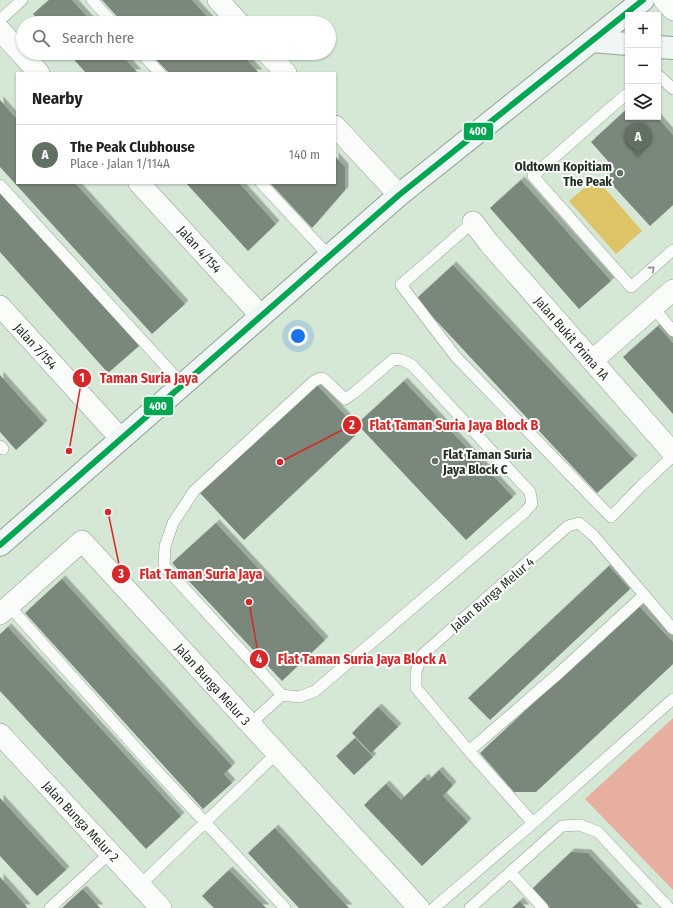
<!DOCTYPE html>
<html lang="en">
<head>
<meta charset="utf-8">
<style>
	body { margin:0; font-family:"Fira Sans Condensed",sans-serif; background:#f2f2f2; color:#222 }
	.controls { position:absolute; right:12px; top:12px; display:grid; overflow:hidden; border-radius:0px; box-shadow:0 1px 3px #0004 }
	.controls button { width:36px; height:36px; display:grid; place-items:center; padding:0; border:0; border-bottom:1px solid #e0e0e0; background:#fff; color:#222; font:20px sans-serif }
	.you { position:absolute; left:298px; top:336px; width:14px; height:14px; margin:-10px; border:3px solid #fff; border-radius:50%; background:#1a73e8; box-shadow:0 0 0 6px #1a73e833 }
	.badge { display:grid; place-items:center; width:26px; height:26px; border-radius:50%; background:#617062; color:#fff; font-size:13px; font-weight:700 }
	.pin { position:absolute; translate:-50% -33px; filter:drop-shadow(0 1px 2px #0008) }
	.pin::after { content:''; position:absolute; top:21px; width:14px; height:12px; background:inherit; clip-path:polygon(0 0,100% 0,50% 100%) }
	.list { margin:0; padding:0; list-style:none }
	h2 { display:flex; justify-content:space-between; align-items:center; height:52px; margin:0; padding:0 16px; font-size:17px }
	h2 small { font-size:13px; font-weight:400; color:#767676 }
	.list li { display:grid; grid-template-columns:26px 1fr auto; gap:12px; align-items:center; box-sizing:border-box; height:60px; padding:0 16px; border-top:1px solid #e0e0e0 }
	.list b { display:block; font-size:15px; white-space:nowrap }
	.list p { margin:0; font-size:13px; white-space:nowrap; color:#767676 }
	.list em { font-size:13px; font-style:normal; color:#767676 }
	.icon { flex:none; width:22px; height:22px; fill:none; stroke:currentColor; stroke-width:2; stroke-linecap:round; stroke-linejoin:round }
	.map { position:relative; flex:none; width:673px; height:908px; overflow:hidden }
	.search { position:absolute; background:#fff; box-shadow:0 1px 3px #0004; left:16px; top:16px; width:320px; height:44px; display:flex; align-items:center; gap:10px; box-sizing:border-box; padding:0 14px; border-radius:22px; color:#767676; font-size:15px }
	.panel { position:absolute; background:#fff; box-shadow:0 1px 3px #0004; left:16px; top:72px; width:320px; height:112px; border-radius:0px }
	.map>svg:first-child { display:block }
	.forest { fill:#e7afa0 }
	.water { fill:#dfc467 }
	.building { fill:#7a887b; filter:url(#shadow) }
	.lines { fill:none; stroke-linecap:round; stroke-linejoin:round }
	.lane-casing { stroke:#94a295; stroke-width:12 }
	.street-casing { stroke:#94a295; stroke-width:22 }
	.secondary-casing { stroke:#94a295; stroke-width:24 }
	.lane { stroke:#f9fcf9; stroke-width:11 }
	.street { stroke:#f9fcf9; stroke-width:21 }
	.secondary { stroke:#f0f6f4; stroke-width:22 }
	.bus-1-casing { stroke:#fff; stroke-width:9 }
	.bus-1 { stroke:#00a651; stroke-width:6 }
	.oneway { stroke:#8e968e }
	.poi-dot { fill:#617062; stroke:#fff; stroke-width:1.5 }
	.labels { text-anchor:middle; stroke-width:4; stroke-linejoin:round; paint-order:stroke }
	.poi-label { font-size:13px; font-weight:bold; fill:#222f23; stroke:#fff; text-anchor:end }
	.street-label { font-size:13px; fill:#222f23; stroke:#fff }
	.leader { fill:none; stroke:#d62828; stroke-width:1.5 }
	.callout-dot { fill:#d62828; stroke:#fff; stroke-width:1.5 }
	.mark-label { font-size:12px; text-anchor:middle; font-weight:bold; fill:#fff }
	.callout-label { font-size:14px; text-anchor:middle; font-weight:bold; fill:#d62828; stroke:#fff; stroke-width:4; stroke-linejoin:round; paint-order:stroke }
	.line-badge { stroke:#fff; stroke-width:1.5 }
	.badge-label { font-size:11px; text-anchor:middle; font-weight:bold; fill:#fff }
</style>
</head>
<body>
<div class="map">
<svg width="673" height="908" viewBox="0 0 673 908">
	<defs>
		<filter id="shadow"><feDropShadow dx="3.5" dy="-3.5" stdDeviation="0" flood-color="#0004"/></filter>
	</defs>
	<rect width="100%" height="100%" fill="#d5e8d6"/>
	<!-- forest -->
	<path class="forest" d="M 673,718 L 673,890 L 585,799 Z"/>
	<!-- water -->
	<path class="water" d="M 596,178 L 642,231 L 616,254 L 569,201 Z"/>
	<!-- building -->
	<path class="building" d="M 49,0 L 72,0 L 93,23 L 41,23 L 33,14 Z
		M 102,0 L 192,0 L 213,23 L 123,23 Z
		M 68,53 L 120,53 L 138,73 L 86,73 Z
		M 150,53 L 241,53 L 259,73 L 169,73 Z
		M 0,100 L 17,119 L 17,183 L 75,183 L 185,304 L 152,334 L 0,167 Z
		M 628,108 L 628,117 L 657,117 L 673,135 L 673,205 L 650,226 L 606,178 L 615,169 L 591,142 Z
		M 335,156 L 345,167 L 345,190 L 312,228 L 270,183 L 335,183 Z
		M 521,180 L 611,281 L 579,309 L 490,208 Z
		M 186,183 L 239,183 L 276,224 L 248,251 Z
		M 0,190 L 139,346 L 108,373 L 0,252 Z
		M 453,265 L 634,459 L 597,493 L 416,299 Z
		M 658,326 L 673,343 L 673,414 L 623,357 Z
		M 0,375 L 44,424 L 16,450 L 0,432 Z
		M 404,381 L 513,497 L 466,540 L 357,424 Z
		M 316,384 L 360,431 L 244,540 L 200,493 Z
		M 216,523 L 325,640 L 282,681 L 172,563 Z
		M 609,566 L 630,589 L 490,720 L 468,698 Z
		M 62,579 L 232,766 L 224,774 L 232,783 L 203,809 L 25,613 Z
		M 638,605 L 673,642 L 673,664 L 536,792 L 514,792 L 480,753 Z
		M 8,627 L 181,816 L 146,849 L 0,691 L 0,634 Z
		M 378,707 L 398,727 L 371,753 L 352,733 Z
		M 355,738 L 373,757 L 354,775 L 336,756 Z
		M 439,770 L 453,785 L 443,796 L 468,822 L 422,866 L 364,805 L 386,784 L 401,800 L 425,777 L 428,781 Z
		M 0,798 L 66,870 L 37,896 L 0,856 Z
		M 275,828 L 335,893 L 349,908 L 299,908 L 272,879 L 248,853 Z
		M 571,852 L 588,853 L 639,908 L 550,908 L 532,889 Z
		M 229,870 L 241,882 L 266,908 L 214,908 L 202,896 Z
		M 0,877 L 27,907 L 26,908 L 0,908 Z
		M 83,889 L 100,908 L 62,908 Z
		M 520,901 L 526,908 L 512,908 Z"/>
	<g class="lines">
		<!-- lane casing -->
		<g class="lane-casing">
			<path id="lane" d="M 92,0 L 113,23
				M 0,20 L 22,0
				M 141,53 L 160,73
				M 658,75 L 673,89
				M 628,93 L 616,103 L 533,176 L 631,287 L 673,250
				M 261,183 L 329,256
				M 0,185 L 183,385
				M 473,222 L 401,285 L 456,357 L 611,517 L 640,487 L 673,456
				M 653,307 L 673,331
				M 0,446 L 3,449
				M 9,606 L 146,759 L 285,908
				M 250,724 L 282,695 L 164,566 L 165,546 L 173,523 L 194,491 L 314,381 L 321,378 L 325,380 L 345,399 L 354,393 L 394,359 L 402,360 L 412,365 L 530,492 L 532,504 L 525,512 L 315,691 L 299,697 L 282,695
				M 469,751 L 559,673 L 644,595
				M 533,823 L 469,751 L 416,688 L 416,672 L 422,655 L 568,526 L 579,523 L 594,536 L 673,629
				M 510,872 L 543,908
				M 140,885 L 276,754
				M 50,908 L 110,853
				M 434,908 L 533,823 L 673,699
				M 470,908 L 562,826 L 580,825 L 598,832 L 669,908"/>
		</g>
		<!-- street casing -->
		<g class="street-casing">
			<path id="street" d="M 218,0 L 239,23
				M 664,0 L 673,10
				M 0,30 L 39,73
				M 267,53 L 286,73
				M 335,126 L 399,195
				M 139,183 L 261,316
				M 473,222 L 489,243 L 673,453
				M 0,306 L 121,439
				M 592,361 L 673,290
				M 0,614 L 82,541 L 419,908
				M 0,734 L 161,908"/>
		</g>
		<!-- secondary casing -->
		<g class="secondary-casing">
			<path id="secondary" d="M 592,41 L 628,44
				M 658,47 L 673,48
				M 0,545 L 399,195 L 643,0"/>
		</g>
		<!-- lane -->
		<use href="#lane" class="lane"/>
		<!-- street -->
		<use href="#street" class="street"/>
		<!-- secondary -->
		<use href="#secondary" class="secondary"/>
		<!-- bus-1 casing -->
		<g class="bus-1-casing">
			<path id="bus-1" d="M 0,545 L 399,195 L 643,0"/>
		</g>
		<!-- bus-1 -->
		<use href="#bus-1" class="bus-1"/>
	</g>
	<!-- one-way arrows -->
	<defs><path id="oneway-chevron" d="M-2-3.5L2.5 0L-2 3.5" fill="none" stroke-width="1.6" stroke-linecap="round" stroke-linejoin="round"/></defs>
	<use class="oneway" href="#oneway-chevron" transform="translate(652 269) rotate(-41)"/>
	<!-- markers -->
	<g class="poi-dot">
		<circle cx="620" cy="173" r="4"/>
		<circle cx="435" cy="461" r="4"/>
	</g>
	<g class="labels">
		<!-- poi labels -->
		<g class="poi-label">
			<text x="612" y="171">Oldtown Kopitiam<tspan x="612" dy="15">The Peak</tspan></text>
			<text x="443" y="459" text-anchor="start">Flat Taman Suria<tspan x="443" dy="15">Jaya Block C</tspan></text>
		</g>
		<!-- street labels -->
		<g class="street-label">
			<text transform="translate(200 249) rotate(48)" y="5">Jalan 4/154</text>
			<text transform="translate(572 338) rotate(49)" y="5">Jalan Bukit Prima 1A</text>
			<text transform="translate(36 346) rotate(48)" y="5">Jalan 7/154</text>
			<text transform="translate(492 594) rotate(-41)" y="5">Jalan Bunga Melur 4</text>
			<text transform="translate(213 684) rotate(48)" y="5">Jalan Bunga Melur 3</text>
			<text transform="translate(81 821) rotate(47)" y="5">Jalan Bunga Melur 2</text>
		</g>
	</g>
	<!-- callouts -->
	<path class="leader" d="M69 451L82 378M280 462L352 425M108 512L121 574M249 602L259 659"/>
	<g class="callout-dot">
		<circle cx="69" cy="451" r="4"/>
		<circle cx="280" cy="462" r="4"/>
		<circle cx="108" cy="512" r="4"/>
		<circle cx="249" cy="602" r="4"/>
		<circle cx="82" cy="378" r="10"/>
		<circle cx="352" cy="425" r="10"/>
		<circle cx="121" cy="574" r="10"/>
		<circle cx="259" cy="659" r="10"/>
	</g>
	<g class="mark-label">
		<text x="82" y="382">1</text>
		<text x="352" y="429">2</text>
		<text x="121" y="578">3</text>
		<text x="259" y="663">4</text>
	</g>
	<g class="callout-label">
		<text x="149" y="383">Taman Suria Jaya</text>
		<text x="454" y="430">Flat Taman Suria Jaya Block B</text>
		<text x="201" y="579">Flat Taman Suria Jaya</text>
		<text x="362" y="664">Flat Taman Suria Jaya Block A</text>
	</g>
	<g class="line-badge">
		<rect x="463" y="122" width="31" height="19" rx="4" fill="#00a651"/>
		<rect x="143" y="396" width="31" height="20" rx="4" fill="#00a651"/>
	</g>
	<g class="badge-label">
		<text x="478" y="135">400</text>
		<text x="158" y="410">400</text>
	</g>
</svg>
<div class="controls">
<button>+</button>
<button>−</button>
<button><svg class="icon" aria-label="layers" viewBox="0 0 24 24"><path d="M12 4l9 5-9 5-9-5zM3 14l9 5 9-5"/></svg></button>
</div>
<div class="you"></div>
<div class="pin badge" style="left:638px;top:156px">A</div>
<div class="search"><svg class="icon" aria-label="search" viewBox="0 0 24 24"><circle cx="10" cy="10" r="6"/><path d="M15 15l6 6"/></svg>Search here</div>
<section class="panel">
<h2>Nearby<small></small></h2>
<ul class="list">
<li><span class="badge">A</span><div><b>The Peak Clubhouse</b><p>Place · Jalan 1/114A</p></div><em>140 m</em></li>
</ul>
</section>
</div>
</body>
</html>
